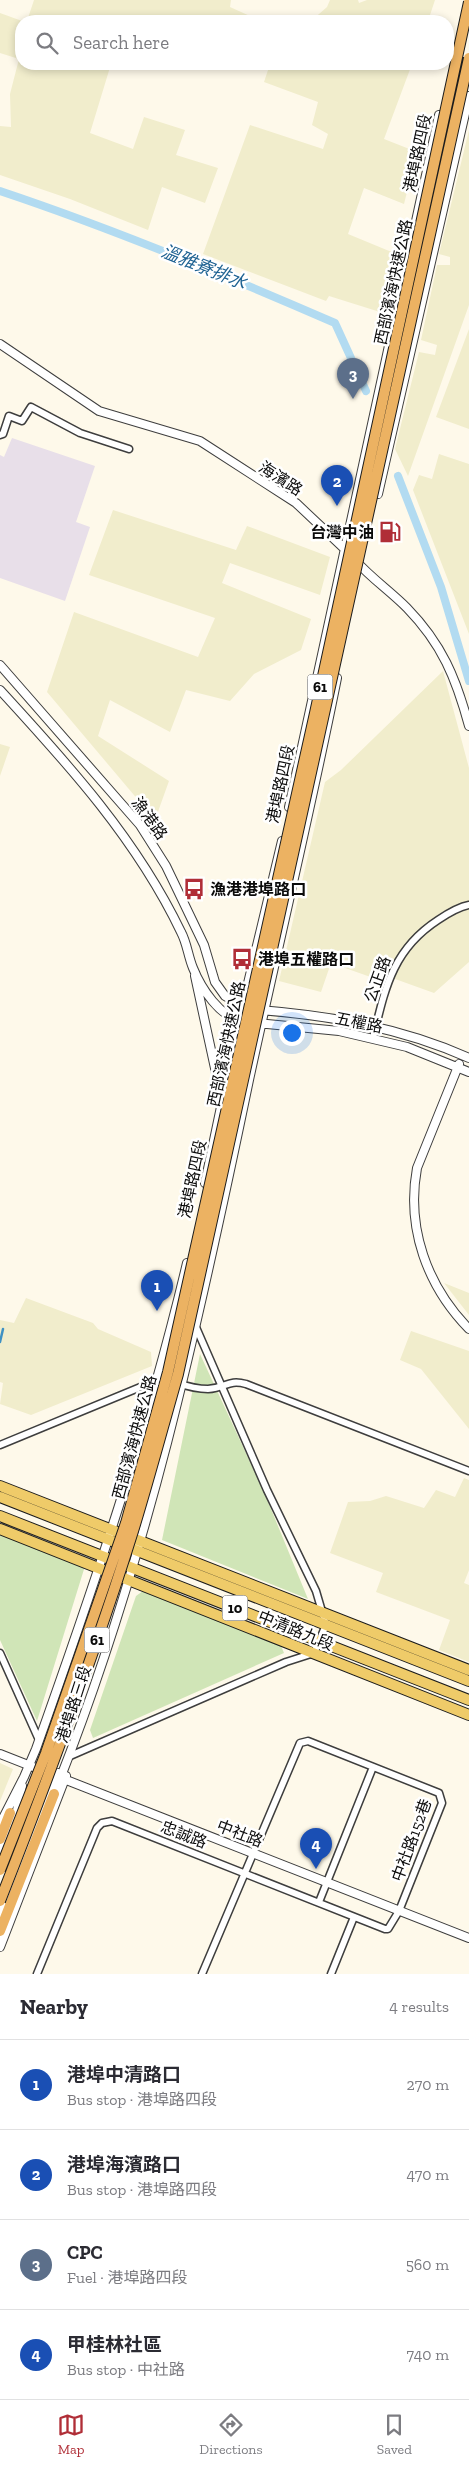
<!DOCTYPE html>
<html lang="en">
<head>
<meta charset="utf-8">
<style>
	body { margin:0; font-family:"Zilla Slab","Noto Sans TC",serif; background:#f7f7f7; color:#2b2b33 }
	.you { position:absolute; left:291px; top:1032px; width:18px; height:18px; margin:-12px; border:4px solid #fff; border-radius:50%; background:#1a73e8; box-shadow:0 0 0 8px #1a73e833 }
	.badge { display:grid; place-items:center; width:32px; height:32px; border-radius:50%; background:#b02e37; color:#fff; font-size:16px; font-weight:700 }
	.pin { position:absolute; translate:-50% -41px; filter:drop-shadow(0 1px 2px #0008) }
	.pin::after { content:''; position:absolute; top:26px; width:18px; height:15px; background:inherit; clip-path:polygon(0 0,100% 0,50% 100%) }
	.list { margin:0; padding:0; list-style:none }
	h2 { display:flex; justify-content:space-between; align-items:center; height:65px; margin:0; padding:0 20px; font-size:21px }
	h2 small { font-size:16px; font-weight:400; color:#7c7c81 }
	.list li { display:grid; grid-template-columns:32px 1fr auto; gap:15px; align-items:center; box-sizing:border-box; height:90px; padding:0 20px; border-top:1px solid #e1e1e2 }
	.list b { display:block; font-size:19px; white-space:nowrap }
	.list p { margin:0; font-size:16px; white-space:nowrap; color:#7c7c81 }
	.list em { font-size:16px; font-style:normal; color:#7c7c81 }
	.icon { flex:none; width:28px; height:28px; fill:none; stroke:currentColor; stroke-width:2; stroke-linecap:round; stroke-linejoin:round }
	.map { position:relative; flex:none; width:469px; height:1974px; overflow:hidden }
	.search { position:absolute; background:#fff; box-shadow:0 2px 8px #0003; left:15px; right:15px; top:15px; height:55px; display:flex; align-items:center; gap:12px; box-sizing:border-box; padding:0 18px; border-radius:20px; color:#7c7c81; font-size:19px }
	.sheet { height:425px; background:#fff }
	nav { display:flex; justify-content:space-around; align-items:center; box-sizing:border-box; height:70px; border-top:1px solid #e1e1e2; background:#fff; font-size:14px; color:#7c7c81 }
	nav a { display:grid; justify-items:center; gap:2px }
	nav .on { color:#b02e37 }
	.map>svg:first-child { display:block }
	.industrial { fill:#e8dfe9 }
	.farmland { fill:#f1edcc }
	.green { fill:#d0e5b7 }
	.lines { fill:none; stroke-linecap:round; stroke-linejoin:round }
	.stream { stroke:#3f91c3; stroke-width:2.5 }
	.canal { stroke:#b2dbf1; stroke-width:8 }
	.minor-casing { stroke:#3e3e3e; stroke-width:9 }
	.tertiary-casing { stroke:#3e3e3e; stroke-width:10 }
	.primary-casing { stroke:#1c1c1c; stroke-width:12 }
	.trunk-casing { stroke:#1c1c1c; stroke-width:12 }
	.minor { stroke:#fff; stroke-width:6 }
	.tertiary { stroke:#fff; stroke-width:8 }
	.primary { stroke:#efcb69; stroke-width:10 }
	.trunk { stroke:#ecb262; stroke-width:10 }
	.trunk-bridge-casing { stroke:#1c1c1c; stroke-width:12; stroke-linecap:butt }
	.trunk-bridge { stroke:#ecb262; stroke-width:10 }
	.labels { text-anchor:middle; stroke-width:5; stroke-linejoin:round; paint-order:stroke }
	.shield { fill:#fff; stroke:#545454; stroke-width:1 }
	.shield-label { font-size:15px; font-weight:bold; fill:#0b0b0b }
	.street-label { font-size:16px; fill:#0b0b0b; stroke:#fff }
	.poi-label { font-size:16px; font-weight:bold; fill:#0b0b0b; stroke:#fff; text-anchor:start }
	.water-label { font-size:18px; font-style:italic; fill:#1e6292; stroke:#fff }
</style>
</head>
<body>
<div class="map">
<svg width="469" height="1974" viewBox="0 0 469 1974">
	<rect width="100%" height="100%" fill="#fef9ea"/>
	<!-- industrial -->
	<path class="industrial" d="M 12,438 L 95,466 L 76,522 L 90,527 L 65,601 L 0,578 L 0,455 L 4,457 Z"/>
	<!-- farmland -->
	<path class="farmland" d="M 34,0 L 231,0 L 230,7 L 261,21 L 27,21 Z
		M 330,0 L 358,0 L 359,3 L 367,0 L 435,0 L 428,21 L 311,21 L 327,7 Z
		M 0,13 L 22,21 L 21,64 L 111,64 L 90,133 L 133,149 L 144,117 L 185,130 L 176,155 L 218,168 L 205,203 L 162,187 L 148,230 L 70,199 L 0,175 L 0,126 L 11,127 L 10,94 L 19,59 L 0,53 Z
		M 270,64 L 412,64 L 384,139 L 417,152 L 404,204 L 364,188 L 348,234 L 394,253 L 380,312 L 329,296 L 326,301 L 203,254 L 250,125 L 323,149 L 328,134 L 312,125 L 318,102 L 264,82 Z
		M 469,130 L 469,305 L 408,476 L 395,449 L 419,352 L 435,355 L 437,345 L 421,340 L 437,265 L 450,265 L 450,257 L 439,254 Z
		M 469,329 L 469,429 L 436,417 Z
		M 439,454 L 469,464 L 469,634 L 413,490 L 419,475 L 432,479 Z
		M 113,510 L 236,550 L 247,526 L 330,557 L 320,595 L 230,563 L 222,583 L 311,619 L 301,650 L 254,674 L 230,701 L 186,690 L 170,732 L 110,700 L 98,736 L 169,781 L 155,820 L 47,692 L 74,612 L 198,657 L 215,618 L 89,575 Z
		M 443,671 L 469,768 L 469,962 L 434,993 L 384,975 L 379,980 L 331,963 L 321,992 L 279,981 L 325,782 L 341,770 Z
		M 0,744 L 10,747 L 0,776 Z
		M 444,1283 L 469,1293 L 469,1315 Z
		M 26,1298 L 93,1323 L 98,1329 L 151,1352 L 152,1366 L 31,1415 L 0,1404 L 3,1383 L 0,1382 L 0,1320 L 14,1323 Z
		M 411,1331 L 469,1351 L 469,1429 L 421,1369 L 400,1360 Z
		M 464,1478 L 469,1480 L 469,1570 L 464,1583 L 469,1585 L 469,1662 L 439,1650 L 450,1620 L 376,1592 L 383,1573 L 330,1553 L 348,1502 L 370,1501 L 386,1496 L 424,1508 L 436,1490 L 455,1497 Z
		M 0,1763 L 13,1769 L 0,1801 Z"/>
	<!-- green -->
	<path class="green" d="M 200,1354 L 264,1492 L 308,1599 L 162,1540 Z
		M 0,1533 L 85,1566 L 37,1721 L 0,1640 Z
		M 143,1591 L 281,1646 L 284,1653 L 93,1738 L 90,1730 L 136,1596 Z"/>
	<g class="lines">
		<!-- stream -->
		<path class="stream" d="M 0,1342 L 3,1329"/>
		<!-- canal -->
		<path class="canal" d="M 0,191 C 114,229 225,275 335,323 L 366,391
			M 398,476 L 441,587 L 469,681"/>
		<!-- minor casing -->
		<g class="minor-casing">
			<path id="minor" d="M 0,435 L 3,434 L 9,416 L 22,421 L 31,407 L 80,433 L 129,449
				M 373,1038 C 385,989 392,950 438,920 C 447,914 458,907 469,905
				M 177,1383 C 186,1386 199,1389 208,1389 C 226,1388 228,1379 246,1384 L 469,1471
				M 0,1445 L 160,1379
				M 0,1653 L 39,1740
				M 70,1756 L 286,1662 L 314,1653 L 326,1625 L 316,1591 L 267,1490 L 195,1325
				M 319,1902 L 373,1767
				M 37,1974 L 97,1828 L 102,1823 L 112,1821 L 385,1929 L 388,1929 L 399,1911 L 442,1803 L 439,1793 L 308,1741 L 300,1743 L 202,1974
				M 331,1974 L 354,1917"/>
		</g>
		<!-- tertiary casing -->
		<g class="tertiary-casing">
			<path id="tertiary" d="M 0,344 L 99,411 L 200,441 L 296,503 L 348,552
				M 378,494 L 469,96
				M 355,560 C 371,578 390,591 407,608 C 442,644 456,678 469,726
				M 0,665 L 140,825 L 166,866 L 204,945 L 215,982 L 225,996 L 246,1008
				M 0,690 C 69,765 137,840 181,932 C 187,943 188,956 193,968 C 201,988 220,1018 243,1021
				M 289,807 L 439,115
				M 195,976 L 221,1096
				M 260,1010 C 333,1016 402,1028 469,1058
				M 257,1023 L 339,1031 L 407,1047 L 469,1072
				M 459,1064 L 417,1168 C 406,1228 427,1286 469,1329
				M 205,1183 L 239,1021 L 282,841
				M 0,1754 L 469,1938
				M 54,1794 C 146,1566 199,1321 249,1080 C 278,946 310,813 337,678
				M 0,1824 L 24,1777 L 36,1749 C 93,1589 148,1428 187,1263
				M 0,1855 L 16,1815 L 22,1786
				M 0,1917 L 58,1773
				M 0,1947 L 66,1776"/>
		</g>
		<!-- primary casing -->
		<g class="primary-casing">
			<path id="primary" d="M 0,1486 L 469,1670
				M 0,1497 L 469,1681
				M 0,1516 L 469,1700
				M 0,1529 L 469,1715"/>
		</g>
		<!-- trunk casing -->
		<g class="trunk-casing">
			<path id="trunk" d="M 0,1839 L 10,1813
				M 0,1931 L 54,1794"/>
		</g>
		<!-- minor -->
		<use href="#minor" class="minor"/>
		<!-- tertiary -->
		<use href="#tertiary" class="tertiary"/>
		<!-- primary -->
		<use href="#primary" class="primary"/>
		<!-- trunk -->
		<use href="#trunk" class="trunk"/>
		<!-- trunk-bridge casing -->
		<g class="trunk-bridge-casing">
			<path id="trunk-bridge" d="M 0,1870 L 46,1753 L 126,1523 L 168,1372 L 315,713 L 469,2
				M 0,1901 C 48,1779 94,1656 133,1531 C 149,1479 163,1426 178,1374 L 469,58"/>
		</g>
		<!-- trunk-bridge -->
		<use href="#trunk-bridge" class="trunk-bridge"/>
	</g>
	<!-- icons -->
	<defs>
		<g id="fuel-bare" transform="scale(1.725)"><path d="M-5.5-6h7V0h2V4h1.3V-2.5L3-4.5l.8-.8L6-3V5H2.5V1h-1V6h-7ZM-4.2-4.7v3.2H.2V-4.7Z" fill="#b02e37" stroke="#fff" stroke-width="2.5" paint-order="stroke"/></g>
		<g id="bus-bare" transform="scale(1.725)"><path d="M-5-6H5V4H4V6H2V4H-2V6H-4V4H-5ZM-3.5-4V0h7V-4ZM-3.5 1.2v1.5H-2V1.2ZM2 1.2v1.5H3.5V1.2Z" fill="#b02e37" stroke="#fff" stroke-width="2.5" paint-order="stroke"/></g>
	</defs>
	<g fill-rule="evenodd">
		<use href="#fuel-bare" x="390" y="532"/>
		<use href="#bus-bare" x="194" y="889"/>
		<use href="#bus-bare" x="242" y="959"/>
	</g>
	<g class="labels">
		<!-- shield labels -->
		<g class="shield">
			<rect x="307.5" y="674.5" width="25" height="25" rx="4"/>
			<rect x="222.5" y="1595.5" width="25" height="25" rx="4"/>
			<rect x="84.5" y="1627.5" width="25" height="25" rx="4"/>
		</g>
		<g class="shield-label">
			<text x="320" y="692">61</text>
			<text x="235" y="1613">10</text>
			<text x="97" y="1645">61</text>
		</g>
		<!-- street labels -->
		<g class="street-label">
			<text transform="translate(417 153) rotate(-78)" y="6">港埠路四段</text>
			<text transform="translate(393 282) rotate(-78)" y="6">西部濱海快速公路</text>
			<text transform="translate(281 478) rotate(33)" y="6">海濱路</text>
			<text transform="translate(280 784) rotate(-78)" y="6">港埠路四段</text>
			<text transform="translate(150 818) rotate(54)" y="6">漁港路</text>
			<text transform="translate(377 979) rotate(-70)" y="6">公正路</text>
			<text transform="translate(359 1022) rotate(11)" y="6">五權路</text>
			<text transform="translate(226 1044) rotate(-78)" y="6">西部濱海快速公路</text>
			<text transform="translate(192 1179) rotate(-78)" y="6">港埠路四段</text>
			<text transform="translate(134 1437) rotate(-75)" y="6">西部濱海快速公路</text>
			<text transform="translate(296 1630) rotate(22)" y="6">中清路九段</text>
			<text transform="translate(73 1704) rotate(-72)" y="6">港埠路三段</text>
			<text transform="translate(240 1833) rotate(21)" y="6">中社路</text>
			<text transform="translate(184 1834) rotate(21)" y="6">忠誠路</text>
			<text transform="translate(411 1840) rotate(-70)" y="6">中社路152巷</text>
		</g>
		<!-- poi labels -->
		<g class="poi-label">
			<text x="374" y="538" text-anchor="end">台灣中油</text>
			<text x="210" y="895">漁港港埠路口</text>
			<text x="258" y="965">港埠五權路口</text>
		</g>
		<!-- water labels -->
		<g class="water-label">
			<text transform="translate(204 267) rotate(22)" y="6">溫雅寮排水</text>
		</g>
	</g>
</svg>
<div class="you"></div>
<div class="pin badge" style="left:157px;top:1311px;background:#1a4fb4">1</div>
<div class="pin badge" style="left:337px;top:506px;background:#1a4fb4">2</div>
<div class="pin badge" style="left:353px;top:399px;background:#5c6f8a">3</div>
<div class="pin badge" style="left:316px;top:1869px;background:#1a4fb4">4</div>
<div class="search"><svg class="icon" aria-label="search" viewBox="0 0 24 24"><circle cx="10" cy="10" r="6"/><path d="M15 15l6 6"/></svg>Search here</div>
</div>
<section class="sheet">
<h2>Nearby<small>4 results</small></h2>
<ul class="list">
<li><span class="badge" style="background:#1a4fb4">1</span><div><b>港埠中清路口</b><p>Bus stop · 港埠路四段</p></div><em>270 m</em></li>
<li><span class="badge" style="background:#1a4fb4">2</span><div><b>港埠海濱路口</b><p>Bus stop · 港埠路四段</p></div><em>470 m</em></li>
<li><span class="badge" style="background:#5c6f8a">3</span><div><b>CPC</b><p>Fuel · 港埠路四段</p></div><em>560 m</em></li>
<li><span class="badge" style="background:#1a4fb4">4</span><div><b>甲桂林社區</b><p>Bus stop · 中社路</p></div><em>740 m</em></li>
</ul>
</section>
<nav>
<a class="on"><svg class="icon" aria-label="map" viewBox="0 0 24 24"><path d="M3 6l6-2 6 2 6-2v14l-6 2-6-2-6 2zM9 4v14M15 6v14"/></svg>Map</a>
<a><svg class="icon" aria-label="directions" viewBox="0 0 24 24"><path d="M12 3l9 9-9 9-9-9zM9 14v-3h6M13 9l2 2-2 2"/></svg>Directions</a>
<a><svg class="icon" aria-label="saved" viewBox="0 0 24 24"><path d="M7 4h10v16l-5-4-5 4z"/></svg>Saved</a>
</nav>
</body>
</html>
